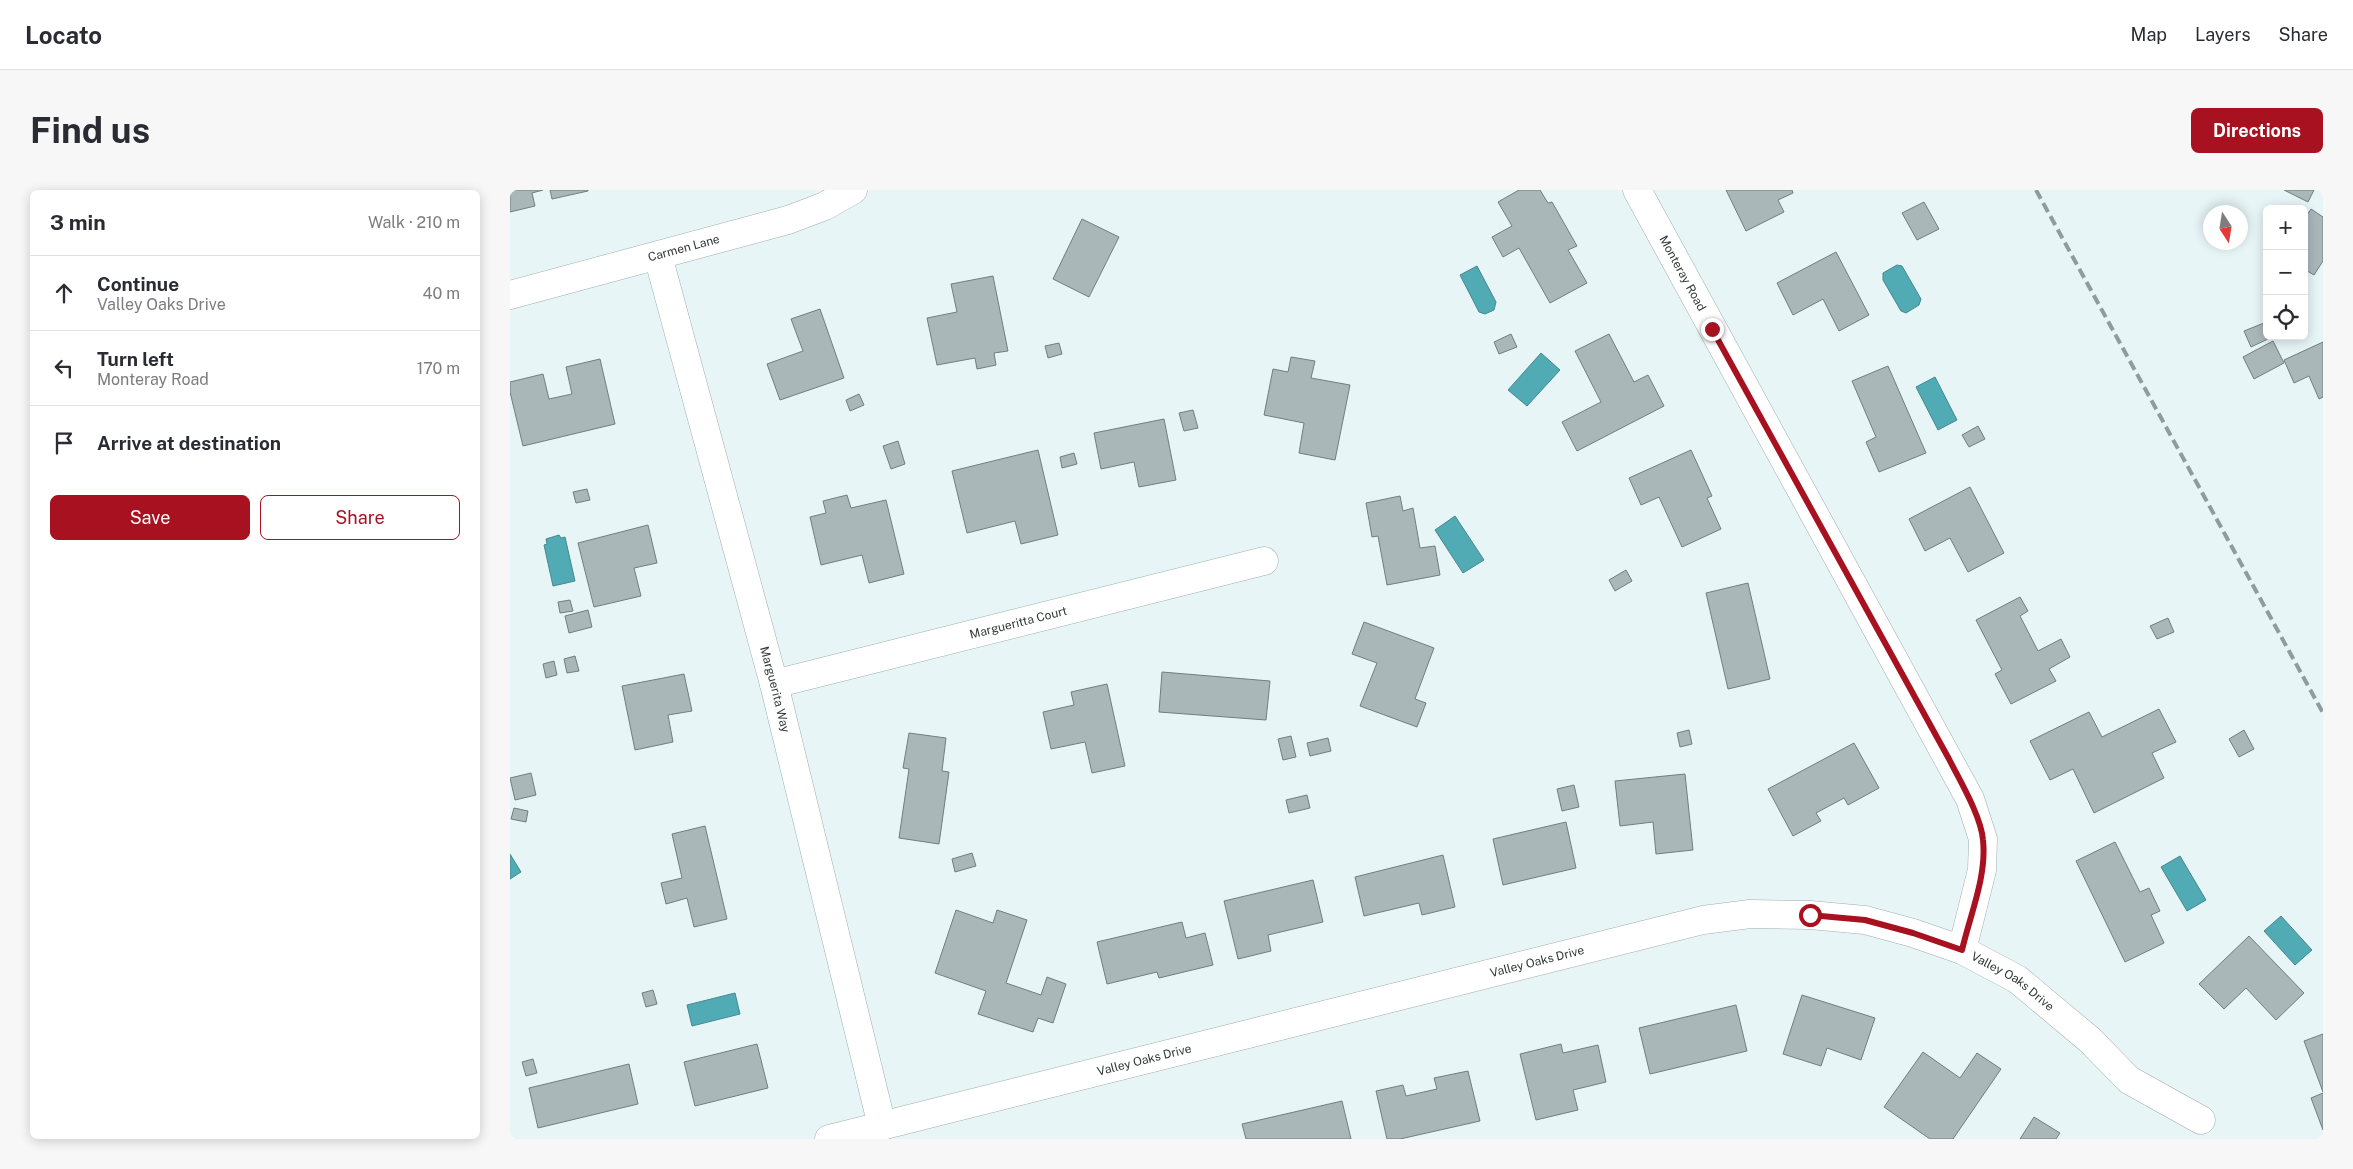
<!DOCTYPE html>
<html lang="en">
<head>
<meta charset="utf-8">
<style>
	body { margin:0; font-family:"Public Sans",sans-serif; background:#f7f7f7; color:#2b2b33 }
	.controls { position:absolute; right:15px; top:15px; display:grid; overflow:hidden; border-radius:8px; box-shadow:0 2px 12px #0003 }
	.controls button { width:45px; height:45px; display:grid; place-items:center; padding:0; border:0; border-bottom:1px solid #e1e1e2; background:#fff; color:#2b2b33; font:25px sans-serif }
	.compass { position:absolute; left:1693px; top:15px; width:45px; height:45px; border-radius:50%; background:#fff; box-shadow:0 2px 12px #0003; rotate:168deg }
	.stop { position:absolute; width:15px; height:15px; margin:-11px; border:4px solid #a81120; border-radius:50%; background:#fff }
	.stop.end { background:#a81120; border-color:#fff; box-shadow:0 1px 5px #0008 }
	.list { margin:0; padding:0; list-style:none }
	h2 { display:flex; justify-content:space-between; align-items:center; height:65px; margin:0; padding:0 20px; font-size:21px }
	h2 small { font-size:16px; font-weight:400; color:#7c7c81 }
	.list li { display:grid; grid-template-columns:32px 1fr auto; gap:15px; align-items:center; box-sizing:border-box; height:75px; padding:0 20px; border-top:1px solid #e1e1e2 }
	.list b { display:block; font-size:19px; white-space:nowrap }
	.list p { margin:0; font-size:16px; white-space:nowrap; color:#7c7c81 }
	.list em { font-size:16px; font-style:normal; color:#7c7c81 }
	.actions { display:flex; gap:10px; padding:15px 20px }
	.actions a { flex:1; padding:11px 0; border:1px solid #a81120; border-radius:8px; text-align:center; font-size:18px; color:#a81120 }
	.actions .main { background:#a81120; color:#fff }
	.icon { flex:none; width:28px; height:28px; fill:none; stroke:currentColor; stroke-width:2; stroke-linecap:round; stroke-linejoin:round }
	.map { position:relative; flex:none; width:1813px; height:949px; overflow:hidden; border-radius:8px }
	header { display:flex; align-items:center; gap:30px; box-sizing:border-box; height:70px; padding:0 25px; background:#fff; border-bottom:1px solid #e1e1e2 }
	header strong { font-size:24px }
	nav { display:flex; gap:28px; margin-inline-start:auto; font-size:18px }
	.intro { display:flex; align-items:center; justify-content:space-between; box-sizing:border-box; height:120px; padding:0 30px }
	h1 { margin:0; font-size:35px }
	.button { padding:12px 22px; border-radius:8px; background:#a81120; color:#fff; font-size:18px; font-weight:700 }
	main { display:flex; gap:30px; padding:0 30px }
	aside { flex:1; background:#fff; border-radius:8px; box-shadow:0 2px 12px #0003 }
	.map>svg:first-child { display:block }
	.water { fill:#50abb4; stroke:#47888f }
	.building { fill:#aab7b9; stroke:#717e7f }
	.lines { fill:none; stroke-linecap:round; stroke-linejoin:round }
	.street-casing { stroke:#a0aeaf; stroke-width:29 }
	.street { stroke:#fff; stroke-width:28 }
	.rail { stroke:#919b9c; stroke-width:4; stroke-dasharray:10 5; stroke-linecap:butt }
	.route { stroke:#a81120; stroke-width:6 }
	.labels { text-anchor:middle; stroke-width:4.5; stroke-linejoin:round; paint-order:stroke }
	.street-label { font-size:12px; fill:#333839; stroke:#fff }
</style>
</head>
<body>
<header>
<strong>Locato</strong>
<nav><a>Map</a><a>Layers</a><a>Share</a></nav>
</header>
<div class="intro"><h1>Find us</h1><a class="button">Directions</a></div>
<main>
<aside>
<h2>3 min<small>Walk · 210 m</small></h2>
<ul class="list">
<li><svg class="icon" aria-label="ahead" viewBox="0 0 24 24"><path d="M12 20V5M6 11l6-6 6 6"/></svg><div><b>Continue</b><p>Valley Oaks Drive</p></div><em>40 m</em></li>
<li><svg class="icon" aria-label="left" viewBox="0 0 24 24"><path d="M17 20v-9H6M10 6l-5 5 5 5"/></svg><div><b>Turn left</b><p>Monteray Road</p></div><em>170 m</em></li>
<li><svg class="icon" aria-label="arrive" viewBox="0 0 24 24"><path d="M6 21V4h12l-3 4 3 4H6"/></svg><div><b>Arrive at destination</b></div></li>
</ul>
<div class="actions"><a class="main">Save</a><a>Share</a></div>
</aside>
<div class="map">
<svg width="1813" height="949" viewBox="0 0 1813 949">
	<rect width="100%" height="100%" fill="#e7f5f6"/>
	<!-- water -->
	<path class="water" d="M 1387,75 L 1392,76 L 1411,109 L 1409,115 L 1396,123 L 1391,121 L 1373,90 L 1373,83 Z
		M 967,76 L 986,112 L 984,120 L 975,124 L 969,122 L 950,85 Z
		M 1031,163 L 1050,180 L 1017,216 L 998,200 Z
		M 1425,187 L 1447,230 L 1428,240 L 1406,197 Z
		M 945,326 L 974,370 L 953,383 L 925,340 Z
		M 49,345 L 51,348 L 55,347 L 65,391 L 43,396 L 34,355 L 37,354 L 36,349 Z
		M 0,664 L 11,682 L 0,689 Z
		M 1670,666 L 1696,710 L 1677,721 L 1651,677 Z
		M 1771,726 L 1802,760 L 1785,775 L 1754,741 Z
		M 225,803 L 230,824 L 182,836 L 177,815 Z"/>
	<!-- building -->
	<path class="building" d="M 0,0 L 33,0 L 22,3 L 25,16 L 0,22 Z
		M 40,0 L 78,0 L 78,1 L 42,9 Z
		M 1009,0 L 1030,0 L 1038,13 L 1042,12 L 1067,56 L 1058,60 L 1077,93 L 1040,113 L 1009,58 L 993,67 L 982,47 L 1002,36 L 988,12 Z
		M 1216,0 L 1282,0 L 1283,3 L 1268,10 L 1274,22 L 1236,41 Z
		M 1774,0 L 1804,0 L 1798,12 Z
		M 1414,12 L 1429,39 L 1407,50 L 1392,23 Z
		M 1801,19 L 1813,27 L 1813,71 L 1804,85 L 1794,79 L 1794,24 L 1797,25 Z
		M 572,29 L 609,47 L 579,107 L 543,89 Z
		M 1326,62 L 1359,125 L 1329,141 L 1313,109 L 1283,125 L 1267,93 Z
		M 483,86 L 498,161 L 484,163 L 486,175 L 467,179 L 465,168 L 427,175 L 417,128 L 447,122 L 441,94 Z
		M 310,119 L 334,188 L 270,210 L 257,174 L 293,161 L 281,129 Z
		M 1754,133 L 1757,146 L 1760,148 L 1741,157 L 1734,141 Z
		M 1001,144 L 1007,157 L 989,164 L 984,152 Z
		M 1099,144 L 1124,192 L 1138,185 L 1154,216 L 1067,261 L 1052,232 L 1091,212 L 1065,161 Z
		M 1763,151 L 1774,173 L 1744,189 L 1733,167 Z
		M 1813,152 L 1813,207 L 1809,209 L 1799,186 L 1784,193 L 1774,170 Z
		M 549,153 L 552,164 L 538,168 L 535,156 Z
		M 781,167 L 805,171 L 801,188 L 840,195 L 825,270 L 789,263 L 794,233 L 754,225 L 763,179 L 778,182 Z
		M 90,169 L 105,234 L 13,256 L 0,202 L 0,192 L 33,184 L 39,209 L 62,204 L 56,177 Z
		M 1378,176 L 1416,263 L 1369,282 L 1356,252 L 1366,247 L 1342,191 Z
		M 349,204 L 354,215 L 340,221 L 336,210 Z
		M 683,220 L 688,238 L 674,241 L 669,223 Z
		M 654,229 L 666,290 L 629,297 L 624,272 L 591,279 L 584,243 Z
		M 1468,236 L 1475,249 L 1459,257 L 1452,245 Z
		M 388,251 L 395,274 L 381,279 L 373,256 Z
		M 528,260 L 548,345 L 511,354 L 505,331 L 457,343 L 442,281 Z
		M 1181,260 L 1202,306 L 1197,308 L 1211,339 L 1172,357 L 1149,307 L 1131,315 L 1119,288 Z
		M 564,263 L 567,274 L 552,278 L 550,267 Z
		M 1460,297 L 1494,363 L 1458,382 L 1440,348 L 1415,361 L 1399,329 Z
		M 77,299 L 80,310 L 66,313 L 63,302 Z
		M 337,305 L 341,318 L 376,310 L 394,384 L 359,393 L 352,365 L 311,375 L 300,327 L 316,323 L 313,311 Z
		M 890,306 L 893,321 L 903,318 L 910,358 L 925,356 L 930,385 L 877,395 L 868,346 L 862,347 L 856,313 Z
		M 138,335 L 147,373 L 124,378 L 131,406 L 84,417 L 68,353 Z
		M 1116,380 L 1122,391 L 1105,401 L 1099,390 Z
		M 1238,393 L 1260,489 L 1218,499 L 1196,403 Z
		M 1510,407 L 1518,421 L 1510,426 L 1528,461 L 1551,449 L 1560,467 L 1539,479 L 1546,491 L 1501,514 L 1485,484 L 1492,480 L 1466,430 Z
		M 60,410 L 63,421 L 50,423 L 48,412 Z
		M 78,420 L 82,437 L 59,443 L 55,426 Z
		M 1658,428 L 1664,442 L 1647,449 L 1640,436 Z
		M 854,432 L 924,458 L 905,509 L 916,513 L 907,537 L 850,516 L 867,473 L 842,464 Z
		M 65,466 L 69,481 L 57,483 L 54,469 Z
		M 44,471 L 47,485 L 36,488 L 33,474 Z
		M 652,482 L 760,491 L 756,530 L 649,522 Z
		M 174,484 L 182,521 L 158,525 L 163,552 L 125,560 L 112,496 Z
		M 597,494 L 615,576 L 582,583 L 575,552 L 541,559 L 533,522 L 564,515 L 561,502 Z
		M 1649,519 L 1666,552 L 1642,563 L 1654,588 L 1584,623 L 1563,579 L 1540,590 L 1520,551 L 1579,522 L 1592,547 Z
		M 1179,540 L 1182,554 L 1170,557 L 1167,543 Z
		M 1734,540 L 1744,559 L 1729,567 L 1719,549 Z
		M 399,543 L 436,548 L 432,581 L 439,582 L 429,654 L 389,648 L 399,579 L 393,578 Z
		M 781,546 L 786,567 L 773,570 L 768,549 Z
		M 818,548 L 821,561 L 800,566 L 797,553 Z
		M 1344,553 L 1369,598 L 1338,615 L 1334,608 L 1306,623 L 1311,631 L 1283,646 L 1258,599 Z
		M 21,583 L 26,605 L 5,610 L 0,588 Z
		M 1175,584 L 1183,660 L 1146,664 L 1143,632 L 1110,636 L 1105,591 Z
		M 1064,595 L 1069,617 L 1052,621 L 1047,599 Z
		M 797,605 L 800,618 L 779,623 L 776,610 Z
		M 4,618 L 18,621 L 16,632 L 1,629 Z
		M 1056,632 L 1066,678 L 993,695 L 983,649 Z
		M 195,636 L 217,729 L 184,737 L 177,708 L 156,714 L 151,693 L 172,688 L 162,644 Z
		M 1605,652 L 1630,702 L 1639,698 L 1650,721 L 1641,725 L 1654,753 L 1615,772 L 1566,671 Z
		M 462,663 L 466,676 L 445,682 L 442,669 Z
		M 933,665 L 945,717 L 912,725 L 909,713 L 854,726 L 845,687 Z
		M 803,690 L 813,732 L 758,745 L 761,761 L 728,769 L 714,711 Z
		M 446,720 L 483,733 L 487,720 L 517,730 L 496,793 L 531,805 L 537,787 L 556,794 L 543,833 L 528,828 L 523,842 L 468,824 L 476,801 L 425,783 Z
		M 672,732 L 676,748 L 695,743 L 703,775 L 649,788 L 647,782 L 597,794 L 587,752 Z
		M 1739,746 L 1794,803 L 1766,830 L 1736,798 L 1714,819 L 1689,794 Z
		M 143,800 L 147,814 L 136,817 L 132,803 Z
		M 1292,805 L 1365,828 L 1351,870 L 1317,858 L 1311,876 L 1273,864 Z
		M 1226,815 L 1237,861 L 1140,884 L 1129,838 Z
		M 1813,844 L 1813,902 L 1794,851 Z
		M 247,854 L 258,898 L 185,916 L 174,872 Z
		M 1051,854 L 1053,863 L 1088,855 L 1096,892 L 1063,900 L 1068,920 L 1026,930 L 1010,864 Z
		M 1413,862 L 1450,888 L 1467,863 L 1491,879 L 1443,949 L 1420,949 L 1374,917 Z
		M 23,869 L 27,883 L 16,886 L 12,872 Z
		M 119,874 L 128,914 L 28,938 L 19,898 Z
		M 958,881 L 970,931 L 890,949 L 877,949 L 866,901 L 893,895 L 896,906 L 927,899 L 924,888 Z
		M 1813,903 L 1813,940 L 1801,908 Z
		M 832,911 L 841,949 L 736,949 L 732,934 Z
		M 1524,927 L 1550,943 L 1546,949 L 1510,949 Z"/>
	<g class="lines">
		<!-- street casing -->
		<g class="street-casing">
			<g id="street">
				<path id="s1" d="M 1127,0 L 1460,609 L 1473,649 L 1472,680 L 1452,760"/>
				<path id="s2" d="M 148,66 L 264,494 L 372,936"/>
				<path id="s3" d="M 0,105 L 278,30 L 315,16 L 343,0"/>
				<path id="s4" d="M 264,494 L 754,371"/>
				<path id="s5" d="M 319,949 L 1193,730 L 1240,724 L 1300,725 L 1355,730 L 1403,743 L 1452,760 L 1507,789 L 1580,850 L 1619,890 L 1691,930"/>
			</g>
		</g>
		<!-- street -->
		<use href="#street" class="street"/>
		<!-- rail -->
		<path class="rail" d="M 1526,0 L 1813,523"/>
	</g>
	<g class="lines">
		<!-- route -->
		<path class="route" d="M 1202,139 L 1439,569 C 1450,591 1471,626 1473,650 C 1477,686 1460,725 1452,760 L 1403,743 L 1355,730 L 1300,725"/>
	</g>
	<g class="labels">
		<!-- street labels -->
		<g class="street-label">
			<text dy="4" stroke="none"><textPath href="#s3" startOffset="180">Carmen Lane</textPath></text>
			<text dy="4" stroke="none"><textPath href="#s1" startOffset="95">Monteray Road</textPath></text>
			<text dy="4" stroke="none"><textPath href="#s4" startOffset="252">Margueritta Court</textPath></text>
			<text dy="4" stroke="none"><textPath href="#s2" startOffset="449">Marguerita Way</textPath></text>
			<text dy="4" stroke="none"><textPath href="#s5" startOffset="730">Valley Oaks Drive</textPath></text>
			<text dy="4" stroke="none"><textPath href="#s5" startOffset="1225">Valley Oaks Drive</textPath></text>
			<text dy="4" stroke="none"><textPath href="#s5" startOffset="325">Valley Oaks Drive</textPath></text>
		</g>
	</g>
</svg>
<div class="controls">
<button>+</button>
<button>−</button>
<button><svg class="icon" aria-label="locate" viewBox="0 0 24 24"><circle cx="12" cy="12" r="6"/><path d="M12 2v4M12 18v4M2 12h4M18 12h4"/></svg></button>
</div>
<svg class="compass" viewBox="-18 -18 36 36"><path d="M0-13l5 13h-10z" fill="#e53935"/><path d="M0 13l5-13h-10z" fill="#7c7c81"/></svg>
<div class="stop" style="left:1300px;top:725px"></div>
<div class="stop end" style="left:1202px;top:139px"></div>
</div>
</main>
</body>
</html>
